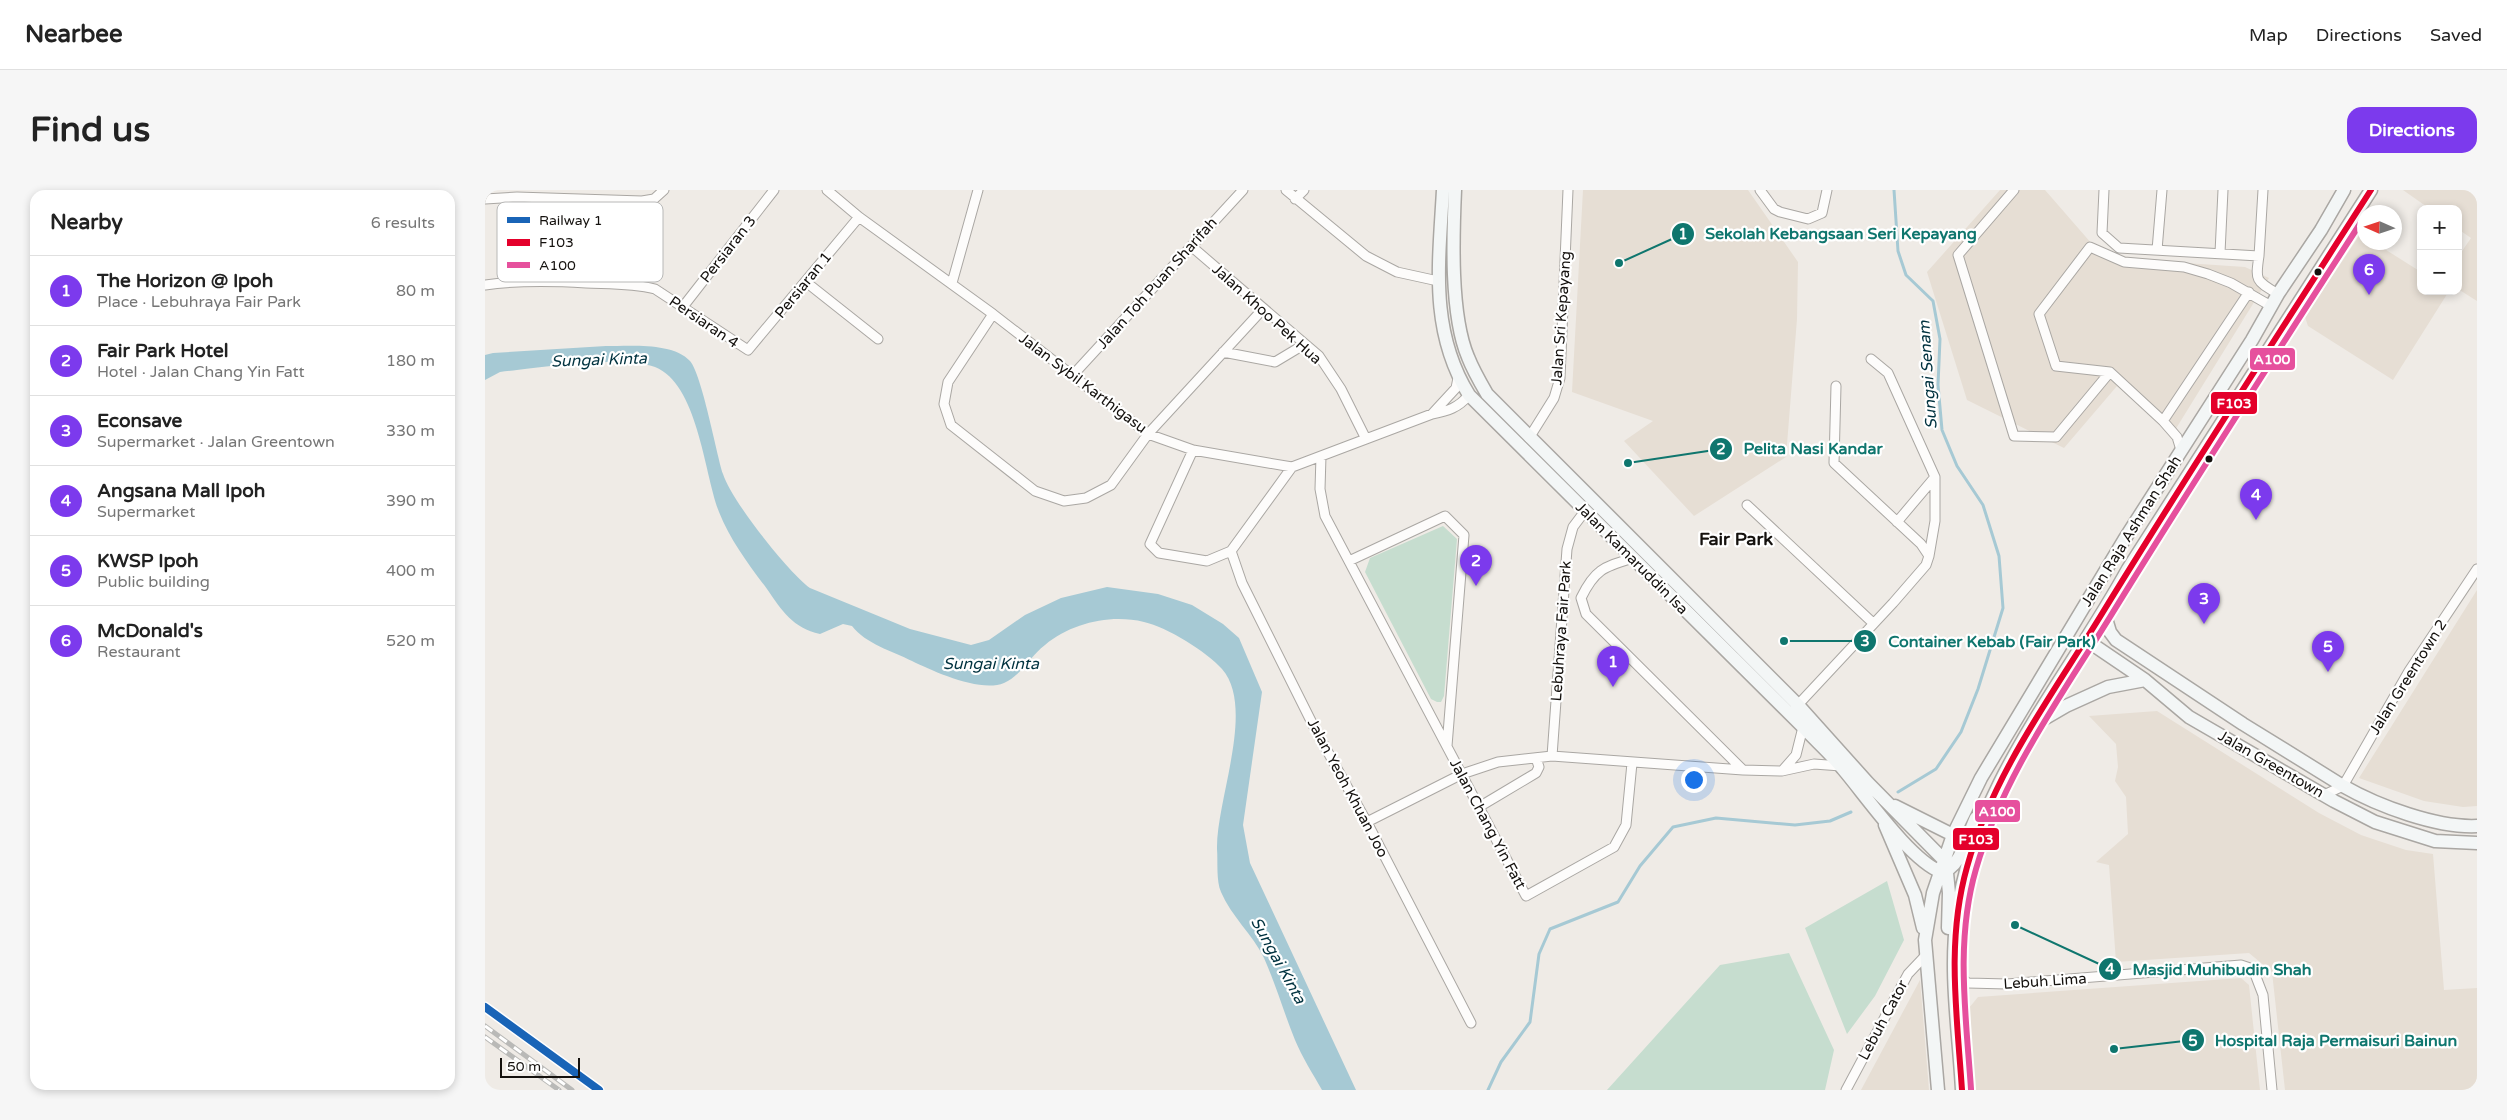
<!DOCTYPE html>
<html lang="en">
<head>
<meta charset="utf-8">
<style>
	body { margin:0; font-family:"Varela Round",sans-serif; background:#f6f6f6; color:#222 }
	.controls { position:absolute; right:15px; top:15px; display:grid; overflow:hidden; border-radius:10px; box-shadow:0 2px 8px #0003 }
	.controls button { width:45px; height:45px; display:grid; place-items:center; padding:0; border:0; border-bottom:1px solid #e0e0e0; background:#fff; color:#222; font:25px sans-serif }
	.compass { position:absolute; left:1872px; top:15px; width:45px; height:45px; border-radius:50%; background:#fff; box-shadow:0 2px 8px #0003; rotate:273deg }
	.scale { position:absolute; left:15px; bottom:12px; width:80px; box-sizing:border-box; padding-left:5px; border:2px solid #14110e; border-top:0; font-size:14px; line-height:18px; white-space:nowrap; color:#14110e; -webkit-text-stroke:4px #fff; paint-order:stroke }
	.you { position:absolute; left:1208px; top:589px; width:18px; height:18px; margin:-12px; border:4px solid #fff; border-radius:50%; background:#1a73e8; box-shadow:0 0 0 8px #1a73e833 }
	.badge { display:grid; place-items:center; width:32px; height:32px; border-radius:50%; background:#7c3aed; color:#fff; font-size:16px; font-weight:700 }
	.pin { position:absolute; translate:-50% -41px; filter:drop-shadow(0 1px 2px #0008) }
	.pin::after { content:''; position:absolute; top:26px; width:18px; height:15px; background:inherit; clip-path:polygon(0 0,100% 0,50% 100%) }
	.list { margin:0; padding:0; list-style:none }
	h2 { display:flex; justify-content:space-between; align-items:center; height:65px; margin:0; padding:0 20px; font-size:21px }
	h2 small { font-size:16px; font-weight:400; color:#767676 }
	.list li { display:grid; grid-template-columns:32px 1fr auto; gap:15px; align-items:center; box-sizing:border-box; height:70px; padding:0 20px; border-top:1px solid #e0e0e0 }
	.list b { display:block; font-size:19px; white-space:nowrap }
	.list p { margin:0; font-size:16px; white-space:nowrap; color:#767676 }
	.list em { font-size:16px; font-style:normal; color:#767676 }
	.map { position:relative; flex:none; width:1992px; height:900px; overflow:hidden; border-radius:15px }
	header { display:flex; align-items:center; gap:30px; box-sizing:border-box; height:70px; padding:0 25px; background:#fff; border-bottom:1px solid #e0e0e0 }
	header strong { font-size:24px }
	nav { display:flex; gap:28px; margin-inline-start:auto; font-size:18px }
	.intro { display:flex; align-items:center; justify-content:space-between; box-sizing:border-box; height:120px; padding:0 30px }
	h1 { margin:0; font-size:35px }
	.button { padding:12px 22px; border-radius:15px; background:#7c3aed; color:#fff; font-size:18px; font-weight:700 }
	main { display:flex; gap:30px; padding:0 30px }
	aside { flex:1; background:#fff; border-radius:15px; box-shadow:0 2px 8px #0003 }
	.map>svg:first-child { display:block }
	.built { fill:#e6ded4 }
	.green { fill:#c6ddcf }
	.water { fill:#a6c9d4 }
	.lines { fill:none; stroke-linecap:round; stroke-linejoin:round }
	.stream { stroke:#a6c9d4; stroke-width:3 }
	.street-casing { stroke:#aaa7a3; stroke-width:11 }
	.secondary-casing { stroke:#aaa7a3; stroke-width:15 }
	.street { stroke:#fdfcfb; stroke-width:9 }
	.secondary { stroke:#f3f6f6; stroke-width:12 }
	.rail-casing { stroke:#b9b9b7; stroke-width:5 }
	.rail { stroke:#fff; stroke-width:3; stroke-dasharray:9; stroke-linecap:butt }
	.bus-1-casing { stroke:#fff; stroke-width:10 }
	.bus-2-casing { stroke:#fff; stroke-width:10 }
	.bus-1 { stroke:#e4002b; stroke-width:6 }
	.bus-2 { stroke:#e6509d; stroke-width:6 }
	.rail-1-casing { stroke:#fff; stroke-width:11 }
	.rail-1 { stroke:#1964b7; stroke-width:8 }
	.bus-dot { fill:#14110e; stroke:#fff; stroke-width:2 }
	.labels { text-anchor:middle; stroke-width:4.5; stroke-linejoin:round; paint-order:stroke }
	.street-label { font-size:15px; fill:#14110e; stroke:#fff }
	.water-label { font-size:16px; font-style:italic; fill:#00323f; stroke:#fff }
	.quarter-label { font-size:18px; font-weight:bold; fill:#14110e; stroke:#fff }
	.key { fill:#fff; stroke:#b8b8b7; stroke-width:1 }
	.key-label { font-size:14px; fill:#14110e }
	.leader { fill:none; stroke:#0f766e; stroke-width:2 }
	.callout-dot { fill:#0f766e; stroke:#fff; stroke-width:2 }
	.mark-label { font-size:15px; text-anchor:middle; font-weight:bold; fill:#fff }
	.callout-label { font-size:16px; text-anchor:middle; font-weight:bold; fill:#0f766e; stroke:#fff; stroke-width:4.5; stroke-linejoin:round; paint-order:stroke }
	.line-badge { stroke:#fff; stroke-width:2 }
	.badge-label { font-size:14px; text-anchor:middle; font-weight:bold; fill:#fff }
</style>
</head>
<body>
<header>
<strong>Nearbee</strong>
<nav><a>Map</a><a>Directions</a><a>Saved</a></nav>
</header>
<div class="intro"><h1>Find us</h1><a class="button">Directions</a></div>
<main>
<aside>
<h2>Nearby<small>6 results</small></h2>
<ul class="list">
<li><span class="badge">1</span><div><b>The Horizon @ Ipoh</b><p>Place · Lebuhraya Fair Park</p></div><em>80 m</em></li>
<li><span class="badge">2</span><div><b>Fair Park Hotel</b><p>Hotel · Jalan Chang Yin Fatt</p></div><em>180 m</em></li>
<li><span class="badge">3</span><div><b>Econsave</b><p>Supermarket · Jalan Greentown</p></div><em>330 m</em></li>
<li><span class="badge">4</span><div><b>Angsana Mall Ipoh</b><p>Supermarket</p></div><em>390 m</em></li>
<li><span class="badge">5</span><div><b>KWSP Ipoh</b><p>Public building</p></div><em>400 m</em></li>
<li><span class="badge">6</span><div><b>McDonald's</b><p>Restaurant</p></div><em>520 m</em></li>
</ul>
</aside>
<div class="map">
<svg width="1992" height="900" viewBox="0 0 1992 900">
	<rect width="100%" height="100%" fill="#efebe6"/>
	<!-- built -->
	<path class="built" d="M 1098,0 L 1263,0 L 1313,72 L 1312,129 L 1301,267 L 1209,326 L 1139,251 L 1168,231 L 1087,202 Z
		M 1515,0 L 1560,0 L 1607,54 L 1641,69 L 1760,77 L 1784,88 L 1687,245 L 1632,196 L 1579,258 L 1482,210 L 1442,82 Z
		M 1918,0 L 1992,0 L 1992,111 L 1973,99 L 1973,67 L 1986,48 L 1973,39 L 1973,19 L 1945,19 Z
		M 1876,43 L 1879,45 L 1880,52 L 1890,53 L 1936,82 L 1936,101 L 1964,101 L 1908,190 L 1823,136 L 1820,127 Z
		M 1992,400 L 1992,616 L 1978,617 L 1939,611 L 1874,588 Z
		M 1672,521 L 1834,623 L 1876,645 L 1921,660 L 1948,664 L 1959,800 L 1992,798 L 1992,900 L 1800,900 L 1787,782 L 1764,763 L 1631,772 L 1624,675 L 1611,672 L 1643,644 L 1641,607 L 1630,591 L 1633,577 L 1631,554 L 1604,526 Z
		M 1756,788 L 1764,795 L 1775,900 L 1490,900 L 1484,818 L 1493,807 Z
		M 1435,790 L 1444,900 L 1376,900 Z"/>
	<!-- green -->
	<path class="green" d="M 958,336 L 972,349 L 959,506 L 956,512 L 952,512 L 946,509 L 880,382 L 885,368 Z
		M 1402,691 L 1419,750 L 1390,806 L 1362,844 L 1320,738 Z
		M 1304,763 L 1349,860 L 1340,900 L 1122,900 L 1235,775 Z"/>
	<!-- water -->
	<path class="water" d="M 121,156 C 144,156 188,152 205,171 C 217,185 231,262 238,284 C 246,310 303,382 325,398 L 425,439 L 486,455 L 504,450 L 540,425 L 576,408 L 622,397 L 673,404 L 707,415 L 738,434 L 754,448 L 777,502 L 758,635 L 765,673 L 871,900 L 837,900 C 828,884 817,867 810,850 C 799,823 791,795 779,768 C 768,745 746,726 736,702 C 731,691 733,671 732,659 C 731,610 771,518 737,479 C 722,462 682,437 659,432 C 625,424 587,433 560,455 C 545,466 537,485 519,493 C 495,503 448,481 427,471 C 407,461 381,454 367,436 L 358,434 L 335,444 C 308,438 297,421 282,399 C 264,375 245,350 234,322 C 219,283 213,194 170,177 C 137,165 52,178 15,182 L 0,190 L 0,165 L 8,163 Z"/>
	<g class="lines">
		<!-- stream -->
		<path class="stream" d="M 1409,0 L 1413,61 L 1421,85 L 1448,111 L 1455,149 L 1453,195 L 1457,240 L 1472,276 L 1498,315 L 1514,366 L 1518,418 L 1493,499 L 1476,542 L 1451,579 L 1413,602
			M 1003,900 L 1016,872 L 1045,832 L 1054,764 L 1065,739 L 1133,712 L 1155,676 L 1188,637 L 1231,628 L 1310,635 L 1345,631 L 1366,622"/>
		<!-- street casing -->
		<g class="street-casing">
			<path id="street" d="M 342,0 L 374,27 L 508,124 L 663,244 L 708,260 L 807,277 L 947,224 C 963,221 973,218 984,205
				M 801,0 L 881,66 L 912,82 L 953,91
				M 1275,0 L 1289,19 L 1295,22 L 1323,29 L 1337,23 L 1342,0
				M 1529,0 L 1473,65 L 1529,246 L 1571,247 L 1625,182
				M 1619,0 L 1617,43 L 1634,58 L 1774,66 L 1778,0
				M 0,9 L 32,7 L 157,11 L 169,9 L 179,0
				M 810,9 L 819,0
				M 706,56 L 834,166 L 856,199 L 881,249
				M 1672,60 L 1677,0
				M 1735,63 L 1738,0
				M 1774,66 C 1770,91 1771,91 1793,104
				M 321,92 L 393,149
				M 467,93 L 493,0
				M 0,95 C 34,90 67,91 101,93 C 124,94 147,93 170,99 L 263,160 L 374,27
				M 197,118 L 289,0
				M 508,124 L 463,192 L 459,214 L 466,235 L 550,301 L 579,311 L 601,308 L 626,295 L 663,244 L 778,119
				M 738,162 L 790,172 L 820,154
				M 1386,169 L 1403,183 L 1450,287 L 1450,331 L 1444,366
				M 587,186 L 758,0
				M 947,224 L 971,198 L 973,188
				M 1678,231 L 1764,102
				M 1044,248 L 1069,208 L 1075,188 L 1083,0
				M 708,260 L 665,354 L 674,363 L 722,371 L 746,361 L 807,277
				M 1696,260 L 1692,247 L 1678,231 L 1625,182 L 1571,176 L 1554,124 L 1605,57 L 1639,72 L 1699,77 L 1723,84 L 1746,93 L 1786,116
				M 836,266 L 835,299 L 840,326 L 1041,706 L 1129,657 L 1141,635 L 1147,573
				M 1262,315 L 1388,433
				M 1412,332 L 1450,287
				M 746,361 L 757,393 L 829,537 L 885,638 L 986,833
				M 1148,368 C 1119,377 1110,379 1096,408 L 1101,424 L 1258,580
				M 864,371 L 960,326 L 979,345 L 962,556
				M 1310,518 L 1408,413 L 1441,375 L 1444,366 L 1436,354 L 1349,273 L 1351,196
				M 1067,566 L 1082,359 L 1088,337 L 1100,321
				M 1297,581 L 1311,565 L 1318,537
				M 1858,596 L 1924,481 L 1992,379
				M 1839,605 L 1858,596
				M 994,617 L 1051,583 L 1054,577 L 1051,568
				M 882,632 L 977,584 L 1013,572 L 1067,566 L 1258,580 L 1297,581 L 1329,574 L 1356,576
				M 1470,783 L 1483,793 L 1522,794 L 1756,775 L 1768,779 L 1778,805 L 1787,900
				M 1361,900 L 1423,784 L 1441,765"/>
		</g>
		<!-- secondary casing -->
		<g class="secondary-casing">
			<path id="secondary" d="M 958,0 C 954,73 944,140 984,205 L 1318,537 C 1331,551 1346,564 1358,579 C 1381,606 1425,670 1456,682
				M 970,0 C 968,45 965,125 983,167 C 988,180 995,192 1002,204 L 1313,515 L 1383,593 L 1460,671
				M 1619,422 L 1625,442 L 1631,450 L 1758,534 L 1858,596 C 1893,616 1952,638 1992,636
				M 1601,450 L 1660,490 L 1704,527 L 1849,611 L 1890,632 L 1950,651 L 1992,653
				M 1550,534 L 1581,516 L 1623,497 L 1660,490
				M 1410,616 L 1468,645
				M 1400,635 L 1430,705 L 1438,738
				M 1461,673 L 1464,703 L 1463,738
				M 1456,682 C 1476,679 1483,644 1491,628
				M 1453,900 L 1440,750 L 1448,703 L 1468,645 L 1496,588 L 1639,350 L 1767,150 L 1793,104 L 1836,40 L 1859,0
				M 1477,900 C 1474,843 1464,783 1472,726 C 1489,594 1581,492 1643,379 L 1886,0"/>
		</g>
		<!-- street -->
		<use href="#street" class="street"/>
		<!-- secondary -->
		<use href="#secondary" class="secondary"/>
		<!-- rail casing -->
		<g class="rail-casing">
			<path id="rail" d="M 0,836 L 87,900
				M 0,847 L 74,900"/>
		</g>
		<!-- rail -->
		<use href="#rail" class="rail"/>
		<!-- bus-1 casing -->
		<g class="bus-1-casing">
			<path id="bus-1" d="M 1477,900 C 1472,825 1461,751 1482,677 C 1508,583 1568,504 1618,422 C 1705,280 1796,140 1886,0"/>
		</g>
		<!-- bus-2 casing -->
		<g class="bus-2-casing">
			<path id="bus-2" d="M 1486,899 C 1481,826 1470,751 1491,679 C 1518,586 1575,508 1625,427 C 1708,292 1794,159 1880,26"/>
		</g>
		<!-- bus-1 -->
		<use href="#bus-1" class="bus-1"/>
		<!-- bus-2 -->
		<use href="#bus-2" class="bus-2"/>
		<!-- rail-1 casing -->
		<g class="rail-1-casing">
			<path id="rail-1" d="M 0,817 L 114,900"/>
		</g>
		<!-- rail-1 -->
		<use href="#rail-1" class="rail-1"/>
	</g>
	<!-- markers -->
	<g class="bus-dot">
		<circle cx="1833" cy="82" r="4.5"/>
		<circle cx="1724" cy="269" r="4.5"/>
	</g>
	<g class="labels">
		<!-- street labels -->
		<g class="street-label">
			<text transform="translate(243 59) rotate(-52)" y="5">Persiaran 3</text>
			<text transform="translate(672 93) rotate(-48)" y="5">Jalan Toh Puan Sharifah</text>
			<text transform="translate(318 95) rotate(-51)" y="5">Persiaran 1</text>
			<text transform="translate(782 124) rotate(42)" y="5">Jalan Khoo Pek Hua</text>
			<text transform="translate(1076 128) rotate(-86)" y="5">Jalan Sri Kepayang</text>
			<text transform="translate(219 132) rotate(34)" y="5">Persiaran 4</text>
			<text transform="translate(598 193) rotate(37)" y="5">Jalan Sybil Karthigasu</text>
			<text transform="translate(1646 341) rotate(-58)" y="5">Jalan Raja Ashman Shah</text>
			<text transform="translate(1147 368) rotate(45)" y="5">Jalan Kamaruddin Isa</text>
			<text transform="translate(1076 441) rotate(-86)" y="5">Lebuhraya Fair Park</text>
			<text transform="translate(1923 487) rotate(-58)" y="5">Jalan Greentown 2</text>
			<text transform="translate(1786 574) rotate(30)" y="5">Jalan Greentown</text>
			<text transform="translate(863 598) rotate(62)" y="5">Jalan Yeoh Khuan Joo</text>
			<text transform="translate(1003 634) rotate(62)" y="5">Jalan Chang Yin Fatt</text>
			<text transform="translate(1560 791) rotate(-4)" y="5">Lebuh Lima</text>
			<text transform="translate(1398 830) rotate(-62)" y="5">Lebuh Cator</text>
		</g>
		<!-- water labels -->
		<g class="water-label">
			<text transform="translate(114 169) rotate(-2)" y="6">Sungai Kinta</text>
			<text transform="translate(1442 185) rotate(-94)" y="6">Sungai Senam</text>
			<text x="506" y="479">Sungai Kinta</text>
			<text transform="translate(794 770) rotate(61)" y="6">Sungai Kinta</text>
		</g>
		<!-- quarter labels -->
		<g class="quarter-label">
			<text x="1251" y="355">Fair Park</text>
		</g>
	</g>
	<!-- legend -->
	<rect x="12" y="12" width="166" height="80" rx="8" class="key"/>
	<rect x="22" y="27" width="23" height="6" fill="#1964b7"/>
	<rect x="22" y="49" width="23" height="7" fill="#e4002b"/>
	<rect x="22" y="72" width="23" height="6" fill="#e6509d"/>
	<g class="key-label">
		<text x="54" y="35">Railway 1</text>
		<text x="54" y="57">F103</text>
		<text x="54" y="80">A100</text>
	</g>
	<!-- callouts -->
	<path class="leader" d="M1134 73L1198 44M1143 273L1236 259M1299 451L1380 451M1530 735L1625 779M1629 859L1708 850"/>
	<g class="callout-dot">
		<circle cx="1134" cy="73" r="5"/>
		<circle cx="1143" cy="273" r="5"/>
		<circle cx="1299" cy="451" r="5"/>
		<circle cx="1530" cy="735" r="5"/>
		<circle cx="1629" cy="859" r="5"/>
		<circle cx="1198" cy="44" r="12"/>
		<circle cx="1236" cy="259" r="12"/>
		<circle cx="1380" cy="451" r="12"/>
		<circle cx="1625" cy="779" r="12"/>
		<circle cx="1708" cy="850" r="12"/>
	</g>
	<g class="mark-label">
		<text x="1198" y="49">1</text>
		<text x="1236" y="264">2</text>
		<text x="1380" y="456">3</text>
		<text x="1625" y="784">4</text>
		<text x="1708" y="856">5</text>
	</g>
	<g class="callout-label">
		<text x="1356" y="49">Sekolah Kebangsaan Seri Kepayang</text>
		<text x="1328" y="264">Pelita Nasi Kandar</text>
		<text x="1507" y="457">Container Kebab (Fair Park)</text>
		<text x="1737" y="785">Masjid Muhibudin Shah</text>
		<text x="1851" y="856">Hospital Raja Permaisuri Bainun</text>
	</g>
	<g class="line-badge">
		<rect x="1764" y="157" width="47" height="24" rx="5" fill="#e6509d"/>
		<rect x="1725" y="201" width="48" height="24" rx="5" fill="#e4002b"/>
		<rect x="1489" y="609" width="47" height="24" rx="5" fill="#e6509d"/>
		<rect x="1467" y="637" width="48" height="24" rx="5" fill="#e4002b"/>
	</g>
	<g class="badge-label">
		<text x="1787" y="174">A100</text>
		<text x="1749" y="218">F103</text>
		<text x="1512" y="626">A100</text>
		<text x="1491" y="654">F103</text>
	</g>
</svg>
<div class="controls">
<button>+</button>
<button>−</button>
</div>
<svg class="compass" viewBox="-18 -18 36 36"><path d="M0-13l5 13h-10z" fill="#e53935"/><path d="M0 13l5-13h-10z" fill="#767676"/></svg>
<div class="scale">50 m</div>
<div class="you"></div>
<div class="pin badge" style="left:1128px;top:497px">1</div>
<div class="pin badge" style="left:991px;top:396px">2</div>
<div class="pin badge" style="left:1719px;top:434px">3</div>
<div class="pin badge" style="left:1771px;top:330px">4</div>
<div class="pin badge" style="left:1843px;top:482px">5</div>
<div class="pin badge" style="left:1884px;top:105px">6</div>
</div>
</main>
</body>
</html>
